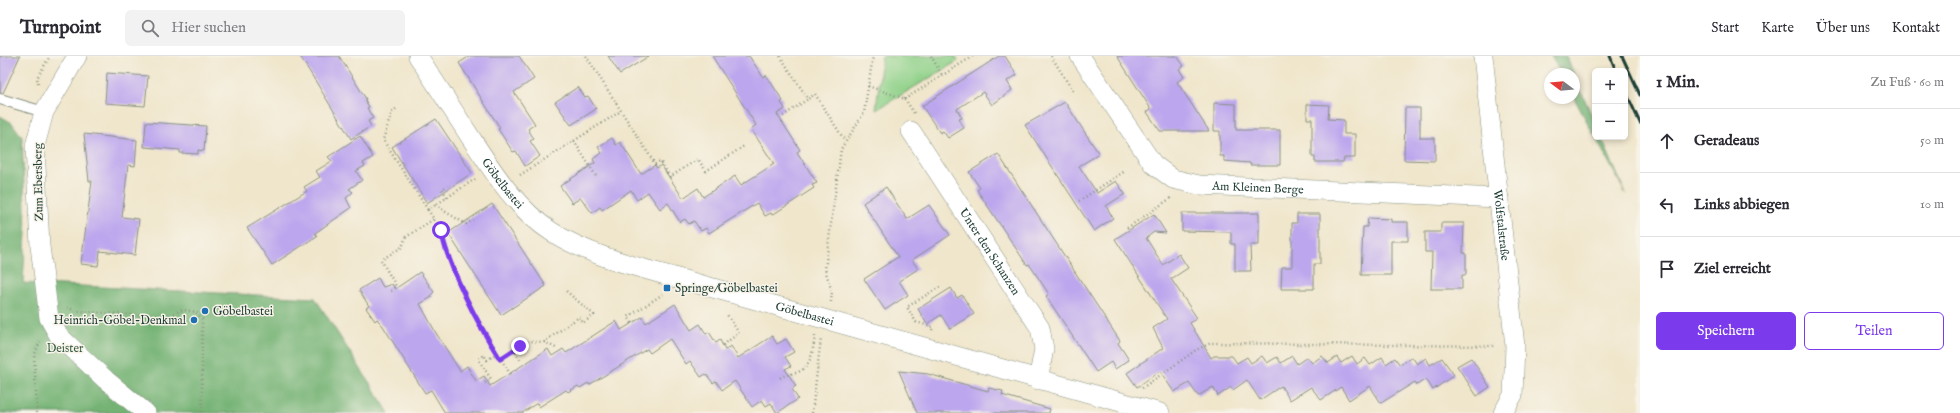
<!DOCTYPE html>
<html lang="de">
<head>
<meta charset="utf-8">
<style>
	body { margin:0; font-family:"IM FELL English",serif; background:#f2f2f3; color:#2b2b33 }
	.controls { position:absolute; right:12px; top:12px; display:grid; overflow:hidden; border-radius:6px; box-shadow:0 2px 6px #0003 }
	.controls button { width:36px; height:36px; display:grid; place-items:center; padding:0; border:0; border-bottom:1px solid #e1e1e2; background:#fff; color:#2b2b33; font:20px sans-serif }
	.compass { position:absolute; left:1544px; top:12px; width:36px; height:36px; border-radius:50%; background:#fff; box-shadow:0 2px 6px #0003; rotate:286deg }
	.stop { position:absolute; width:12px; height:12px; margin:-9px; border:3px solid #7c3aed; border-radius:50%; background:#fff }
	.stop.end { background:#7c3aed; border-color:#fff; box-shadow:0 1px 4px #0008 }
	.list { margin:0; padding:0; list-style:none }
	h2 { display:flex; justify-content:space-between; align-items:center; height:52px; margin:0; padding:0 16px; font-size:17px }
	h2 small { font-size:13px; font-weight:400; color:#7c7c81 }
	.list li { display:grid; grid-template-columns:26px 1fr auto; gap:12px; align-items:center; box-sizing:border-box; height:64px; padding:0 16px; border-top:1px solid #e1e1e2 }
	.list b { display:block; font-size:15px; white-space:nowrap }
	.list em { font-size:13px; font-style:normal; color:#7c7c81 }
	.actions { display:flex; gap:8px; padding:12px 16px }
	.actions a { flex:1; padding:9px 0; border:1px solid #7c3aed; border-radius:6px; text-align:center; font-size:14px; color:#7c3aed }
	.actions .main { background:#7c3aed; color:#fff }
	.icon { flex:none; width:22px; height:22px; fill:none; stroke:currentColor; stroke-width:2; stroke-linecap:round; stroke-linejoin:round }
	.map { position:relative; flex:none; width:1640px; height:357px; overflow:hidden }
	header { display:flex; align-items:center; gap:24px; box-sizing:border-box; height:56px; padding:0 20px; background:#fff; border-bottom:1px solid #e1e1e2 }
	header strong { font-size:19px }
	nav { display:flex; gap:22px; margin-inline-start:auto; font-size:14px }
	.search { width:280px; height:36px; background:#f2f2f3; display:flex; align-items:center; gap:10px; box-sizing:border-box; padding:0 14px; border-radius:6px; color:#7c7c81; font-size:15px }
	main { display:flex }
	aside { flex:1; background:#fff }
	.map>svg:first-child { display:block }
	.green { fill:#90d189; stroke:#58875e }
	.forest { fill:#74b375; stroke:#4a7854 }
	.building { fill:#bca6ee }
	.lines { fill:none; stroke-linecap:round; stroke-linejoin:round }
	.lane-casing { stroke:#889280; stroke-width:12 }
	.street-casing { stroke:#889280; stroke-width:20 }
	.path { stroke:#889280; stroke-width:2.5; stroke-dasharray:1 3; stroke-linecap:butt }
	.lane { stroke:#fff; stroke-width:10 }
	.street { stroke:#fff; stroke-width:19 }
	.rail { stroke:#1f3d34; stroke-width:3 }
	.route { stroke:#7c3aed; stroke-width:5 }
	.poi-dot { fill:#1f6fb2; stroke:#f7f3e8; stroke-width:1.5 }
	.labels { text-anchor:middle; stroke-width:3; stroke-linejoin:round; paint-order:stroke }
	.street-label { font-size:12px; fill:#1f3d34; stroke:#f7f3e8 }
	.poi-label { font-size:12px; fill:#1f3d34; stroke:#f7f3e8; text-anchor:start }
	.park-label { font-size:12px; fill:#365b45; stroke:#f7f3e8 }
</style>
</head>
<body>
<header>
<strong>Turnpoint</strong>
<div class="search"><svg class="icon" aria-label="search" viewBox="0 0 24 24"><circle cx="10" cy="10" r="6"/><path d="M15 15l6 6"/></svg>Hier suchen</div>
<nav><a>Start</a><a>Karte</a><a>Über uns</a><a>Kontakt</a></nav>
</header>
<main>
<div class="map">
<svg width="1640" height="357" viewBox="0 0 1640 357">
	<rect width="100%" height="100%" fill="#f7f3e8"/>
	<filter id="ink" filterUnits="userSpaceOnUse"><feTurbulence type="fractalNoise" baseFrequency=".025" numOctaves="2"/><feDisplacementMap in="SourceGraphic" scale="8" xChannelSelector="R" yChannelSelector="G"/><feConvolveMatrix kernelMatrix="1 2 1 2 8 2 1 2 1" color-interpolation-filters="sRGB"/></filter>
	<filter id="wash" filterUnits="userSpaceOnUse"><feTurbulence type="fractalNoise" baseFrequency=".012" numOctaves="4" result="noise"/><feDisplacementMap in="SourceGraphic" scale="16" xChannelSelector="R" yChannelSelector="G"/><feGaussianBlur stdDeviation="0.9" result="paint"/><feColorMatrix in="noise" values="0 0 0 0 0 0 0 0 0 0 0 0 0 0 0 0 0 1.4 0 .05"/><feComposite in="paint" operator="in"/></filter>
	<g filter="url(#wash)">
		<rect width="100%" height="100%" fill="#f0e6cc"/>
		<!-- green -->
		<path class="green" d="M 882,0 L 955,0 L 958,5 L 876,54 Z"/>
		<!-- forest -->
		<path class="forest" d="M 1551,0 L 1566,0 L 1595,67 L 1595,81 L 1601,81 L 1626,138 L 1574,42 L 1574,18 L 1561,18 Z
			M 0,60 L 12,67 L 22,81 L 26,176 L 23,227 L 315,242 L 389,357 L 0,357 Z"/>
		<g id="blocks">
			<!-- building -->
			<path class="building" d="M 0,0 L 20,0 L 3,37 L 0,37 Z
				M 300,0 L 339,0 L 366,43 L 365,44 L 369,51 L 367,52 L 373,62 L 368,65 L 371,70 L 351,83 Z
				M 470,0 L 519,0 L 534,23 L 514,36 L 535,68 L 528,73 L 534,83 L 530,85 L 540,100 L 525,110 L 516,95 L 513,96 L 498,73 L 500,72 L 459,7 Z
				M 608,0 L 649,0 L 620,18 Z
				M 712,0 L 749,0 L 763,21 L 766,19 L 783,45 L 781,46 L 785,53 L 777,58 L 800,94 L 797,96 L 817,127 L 812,129 L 814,132 L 772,159 L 771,157 L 765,160 L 757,147 L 709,177 L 706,172 L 701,175 L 694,165 L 689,168 L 685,163 L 680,166 L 668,147 L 660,153 L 648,136 L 637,144 L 631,134 L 602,154 L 600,151 L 592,157 L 581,142 L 572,147 L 560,130 L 595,107 L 593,103 L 602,97 L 598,91 L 612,82 L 616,89 L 620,86 L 641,118 L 655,109 L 657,112 L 661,109 L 683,142 L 698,132 L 703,141 L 735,120 L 741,129 L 774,108 L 751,73 L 756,69 Z
				M 999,0 L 1005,0 L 1017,19 L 1007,25 L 1012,34 L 992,49 L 983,36 L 957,53 L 962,62 L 959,63 L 964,72 L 948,82 L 943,75 L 940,77 L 922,50 Z
				M 1117,0 L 1177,0 L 1184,10 L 1179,13 L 1184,21 L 1177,26 L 1209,75 L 1160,75 L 1147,56 L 1151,53 Z
				M 107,17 L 148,20 L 145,50 L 105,47 Z
				M 578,31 L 585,41 L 588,40 L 596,53 L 571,69 L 555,46 Z
				M 1065,46 L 1099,98 L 1079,110 L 1097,137 L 1116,125 L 1125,138 L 1106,150 L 1113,162 L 1094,175 L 1025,69 Z
				M 1214,47 L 1236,48 L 1236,74 L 1280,74 L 1280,109 L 1250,109 L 1250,107 L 1224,105 L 1224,100 L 1220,100 L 1220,75 L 1214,75 Z
				M 1307,48 L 1329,49 L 1328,63 L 1344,64 L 1344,78 L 1355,78 L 1355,102 L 1344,102 L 1343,106 L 1315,106 L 1315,101 L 1312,101 L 1312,63 L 1307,63 Z
				M 1405,52 L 1420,52 L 1420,82 L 1435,82 L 1435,105 L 1404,104 Z
				M 436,63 L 472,117 L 427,147 L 392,91 Z
				M 146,66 L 206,70 L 204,95 L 198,94 L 198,98 L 180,97 L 180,94 L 144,91 Z
				M 84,78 L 137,84 L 135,110 L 128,109 L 122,161 L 139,163 L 135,199 L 100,195 L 98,210 L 81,208 L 92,125 L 89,125 Z
				M 360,80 L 373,101 L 363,107 L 365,110 L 356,115 L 362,124 L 349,133 L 353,136 L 346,142 L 351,152 L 315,177 L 317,180 L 272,209 L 247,172 L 307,135 L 304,131 L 320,121 L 316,115 L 332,105 L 328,101 Z
				M 998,98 L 1120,285 L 1118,287 L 1129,304 L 1115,313 L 1111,306 L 1096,316 L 1046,240 L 1049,238 L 1029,208 L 1027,209 L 977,134 L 980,132 L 969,116 Z
				M 886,131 L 907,163 L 929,149 L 950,179 L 912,204 L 918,213 L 899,225 L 908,239 L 885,254 L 864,223 L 898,201 L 863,147 Z
				M 492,148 L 546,230 L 501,259 L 448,177 Z
				M 1182,157 L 1259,157 L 1259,189 L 1250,189 L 1251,215 L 1235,215 L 1235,188 L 1231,188 L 1231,176 L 1182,175 Z
				M 1154,158 L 1166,177 L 1154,176 L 1146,182 L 1163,209 L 1179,198 L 1188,212 L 1171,223 L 1197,262 L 1190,267 L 1211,302 L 1214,300 L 1232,300 L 1237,307 L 1247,301 L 1251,307 L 1262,300 L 1267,307 L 1277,301 L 1281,307 L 1292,300 L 1297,308 L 1307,301 L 1312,307 L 1322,300 L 1328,307 L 1337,301 L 1341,307 L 1352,300 L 1357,308 L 1365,302 L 1370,309 L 1382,301 L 1386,308 L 1395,302 L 1400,309 L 1412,301 L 1417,308 L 1426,302 L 1430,309 L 1442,302 L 1454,319 L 1433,334 L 1426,323 L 1417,329 L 1415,326 L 1381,347 L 1370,330 L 1349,344 L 1341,331 L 1321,344 L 1311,331 L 1290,344 L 1281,330 L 1260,344 L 1247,324 L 1233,334 L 1231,331 L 1218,340 L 1213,331 L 1198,340 L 1189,327 L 1174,336 L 1160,315 L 1137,331 L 1127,317 L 1163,292 L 1153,272 L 1167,263 L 1115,183 Z
				M 1297,158 L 1320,158 L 1320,208 L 1314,208 L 1314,233 L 1281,233 L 1282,211 L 1292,211 L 1292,167 L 1297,167 Z
				M 1368,162 L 1391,163 L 1391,166 L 1408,166 L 1408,185 L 1391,185 L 1391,219 L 1361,219 L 1363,171 L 1367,171 Z
				M 1441,167 L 1464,167 L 1463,197 L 1466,197 L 1466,219 L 1462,219 L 1462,233 L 1431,233 L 1432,196 L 1425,196 L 1425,176 L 1441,176 Z
				M 420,216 L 434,236 L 431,239 L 432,241 L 420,248 L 436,277 L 460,315 L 467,310 L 476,325 L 484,320 L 490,330 L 548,293 L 552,300 L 563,293 L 566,297 L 616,265 L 621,274 L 642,261 L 646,267 L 675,248 L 691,274 L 700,268 L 706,278 L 709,276 L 716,287 L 720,284 L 725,294 L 731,290 L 738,302 L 772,280 L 777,288 L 786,283 L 794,296 L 785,301 L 791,310 L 785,313 L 796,330 L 792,333 L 798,343 L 777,357 L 771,347 L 766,350 L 762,344 L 752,351 L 735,325 L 722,334 L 716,325 L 713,327 L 706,318 L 701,321 L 690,305 L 686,308 L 670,283 L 650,297 L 647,293 L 589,329 L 588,327 L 580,332 L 578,330 L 568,336 L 566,334 L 539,351 L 537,347 L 522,357 L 445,357 L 431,334 L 425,337 L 383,270 L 377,263 L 375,265 L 366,252 L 369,250 L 359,234 L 378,222 L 383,231 L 392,228 L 395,233 Z
				M 951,232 L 957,242 L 962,239 L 974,258 L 950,273 L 941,259 L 927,268 L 918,253 Z
				M 1471,302 L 1490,331 L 1477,340 L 1457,310 Z
				M 899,315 L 928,318 L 988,335 L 989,332 L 1003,335 L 1002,339 L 1050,353 L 1049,357 L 917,357 Z"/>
		</g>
	</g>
	<g filter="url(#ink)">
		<use href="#blocks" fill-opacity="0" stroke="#889280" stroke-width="1"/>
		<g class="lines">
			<!-- lane casing -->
			<g class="lane-casing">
				<path id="lane" d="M 0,43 L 44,56"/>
			</g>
			<!-- street casing -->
			<g class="street-casing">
				<g id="street">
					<path d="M 77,0 L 44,56 L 35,90 L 40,190 L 49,262 L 59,280 L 106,324 L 146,357"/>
					<path id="s1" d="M 418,0 C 435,26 452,53 469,79 C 492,114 516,153 552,176 C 590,200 634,210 677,222 L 1160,357"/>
					<path id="s2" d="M 1080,0 L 1153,108 L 1173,123 L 1199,129 L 1499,142"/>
					<path id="s3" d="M 1483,0 L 1515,290 L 1513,339 L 1503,357"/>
					<path id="s4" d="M 911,75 L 1040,272 L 1044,293 L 1038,324"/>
				</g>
			</g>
			<!-- path -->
			<path class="path" d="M 586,0 L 655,108 L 660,105 L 670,121 L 698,103 L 706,115 L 744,90
				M 780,0 L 808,43 L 815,38 L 845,85
				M 931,0 L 942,19
				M 1051,0 L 1073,35
				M 38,28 L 37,22 L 50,0
				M 868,30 L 905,43
				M 396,53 L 392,56 L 383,84 L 428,154
				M 914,57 L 905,43 L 973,0
				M 783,60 L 808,43
				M 574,85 L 596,120
				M 520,119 L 621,55
				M 475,123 L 428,154 L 441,174 L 444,189 L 471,252 L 510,318
				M 447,141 L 442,133 L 448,130
				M 1079,145 L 1125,115
				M 436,148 L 444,155 L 466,168 L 473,164
				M 1127,172 L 1171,142
				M 391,235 L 396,230 L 381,204 L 402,191 L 406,181 L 434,163
				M 831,246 L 832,236 L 825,213 L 841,93 L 864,57 L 873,0
				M 67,252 L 78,255 L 166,261 L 183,254 L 196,256 L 202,263 L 202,357
				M 632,267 L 628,261 L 663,238
				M 932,274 L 933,271 L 916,266 L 907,251 L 941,230
				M 544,286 L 556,292
				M 723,289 L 739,277 L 726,257
				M 514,294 L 529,285 L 544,286 L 579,261 L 583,267 L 594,259 L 566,235
				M 499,303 L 514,294 L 522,306
				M 780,322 C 786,318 791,319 798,316 C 812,311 813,292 815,280
				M 485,327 L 491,323 L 478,303 L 484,299 L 487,304 L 496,298
				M 1142,332 L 1196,294 L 1211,287 L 1496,290
				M 37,357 L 34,300 L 40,285
				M 812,357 L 821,282"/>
			<!-- lane -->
			<use href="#lane" class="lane"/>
			<!-- street -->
			<use href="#street" class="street"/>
			<!-- rail -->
			<path class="rail" d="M 1610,0 L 1616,15
				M 1622,0 L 1640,39
				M 1625,34 L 1640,67"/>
		</g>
	</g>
	<g class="lines" filter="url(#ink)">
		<!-- route -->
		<path class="route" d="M 441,174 C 449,214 478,268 500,303 L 520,290"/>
	</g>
	<!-- markers -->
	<g class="poi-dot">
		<rect x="663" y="228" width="8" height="8" rx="2"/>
		<circle cx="205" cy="255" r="4"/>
		<circle cx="194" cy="264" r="4"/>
	</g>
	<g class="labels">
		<!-- street labels -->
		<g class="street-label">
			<text transform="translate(38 126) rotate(-91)" y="4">Zum Ebersberg</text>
			<text dy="4" stroke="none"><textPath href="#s1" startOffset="153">Göbelbastei</textPath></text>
			<text dy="4" stroke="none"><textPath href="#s2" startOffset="241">Am Kleinen Berge</textPath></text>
			<text dy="4" stroke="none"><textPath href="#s3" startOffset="170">Wolfstalstraße</textPath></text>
			<text dy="4" stroke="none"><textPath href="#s4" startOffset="144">Unter den Schanzen</textPath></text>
			<text dy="4" stroke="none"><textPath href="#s1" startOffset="489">Göbelbastei</textPath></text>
		</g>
		<!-- poi labels -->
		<g class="poi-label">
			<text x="675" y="236">Springe/Göbelbastei</text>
			<text x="213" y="259">Göbelbastei</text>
			<text x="186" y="268" text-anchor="end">Heinrich-Göbel-Denkmal</text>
		</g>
		<!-- park labels -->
		<g class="park-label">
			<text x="65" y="296">Deister</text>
		</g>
	</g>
</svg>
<div class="controls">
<button>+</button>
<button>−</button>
</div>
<svg class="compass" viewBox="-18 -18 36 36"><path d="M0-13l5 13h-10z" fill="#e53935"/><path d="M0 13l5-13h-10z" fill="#7c7c81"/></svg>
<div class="stop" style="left:441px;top:174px"></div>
<div class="stop end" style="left:520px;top:290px"></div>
</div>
<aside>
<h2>1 Min.<small>Zu Fuß · 60 m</small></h2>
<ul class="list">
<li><svg class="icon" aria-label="ahead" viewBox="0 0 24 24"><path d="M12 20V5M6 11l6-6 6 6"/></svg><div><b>Geradeaus</b></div><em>50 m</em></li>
<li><svg class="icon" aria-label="left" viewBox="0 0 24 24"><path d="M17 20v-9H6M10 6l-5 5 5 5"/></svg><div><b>Links abbiegen</b></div><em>10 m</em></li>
<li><svg class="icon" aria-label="arrive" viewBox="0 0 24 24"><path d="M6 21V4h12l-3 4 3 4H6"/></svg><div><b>Ziel erreicht</b></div></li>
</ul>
<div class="actions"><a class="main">Speichern</a><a>Teilen</a></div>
</aside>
</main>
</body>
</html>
